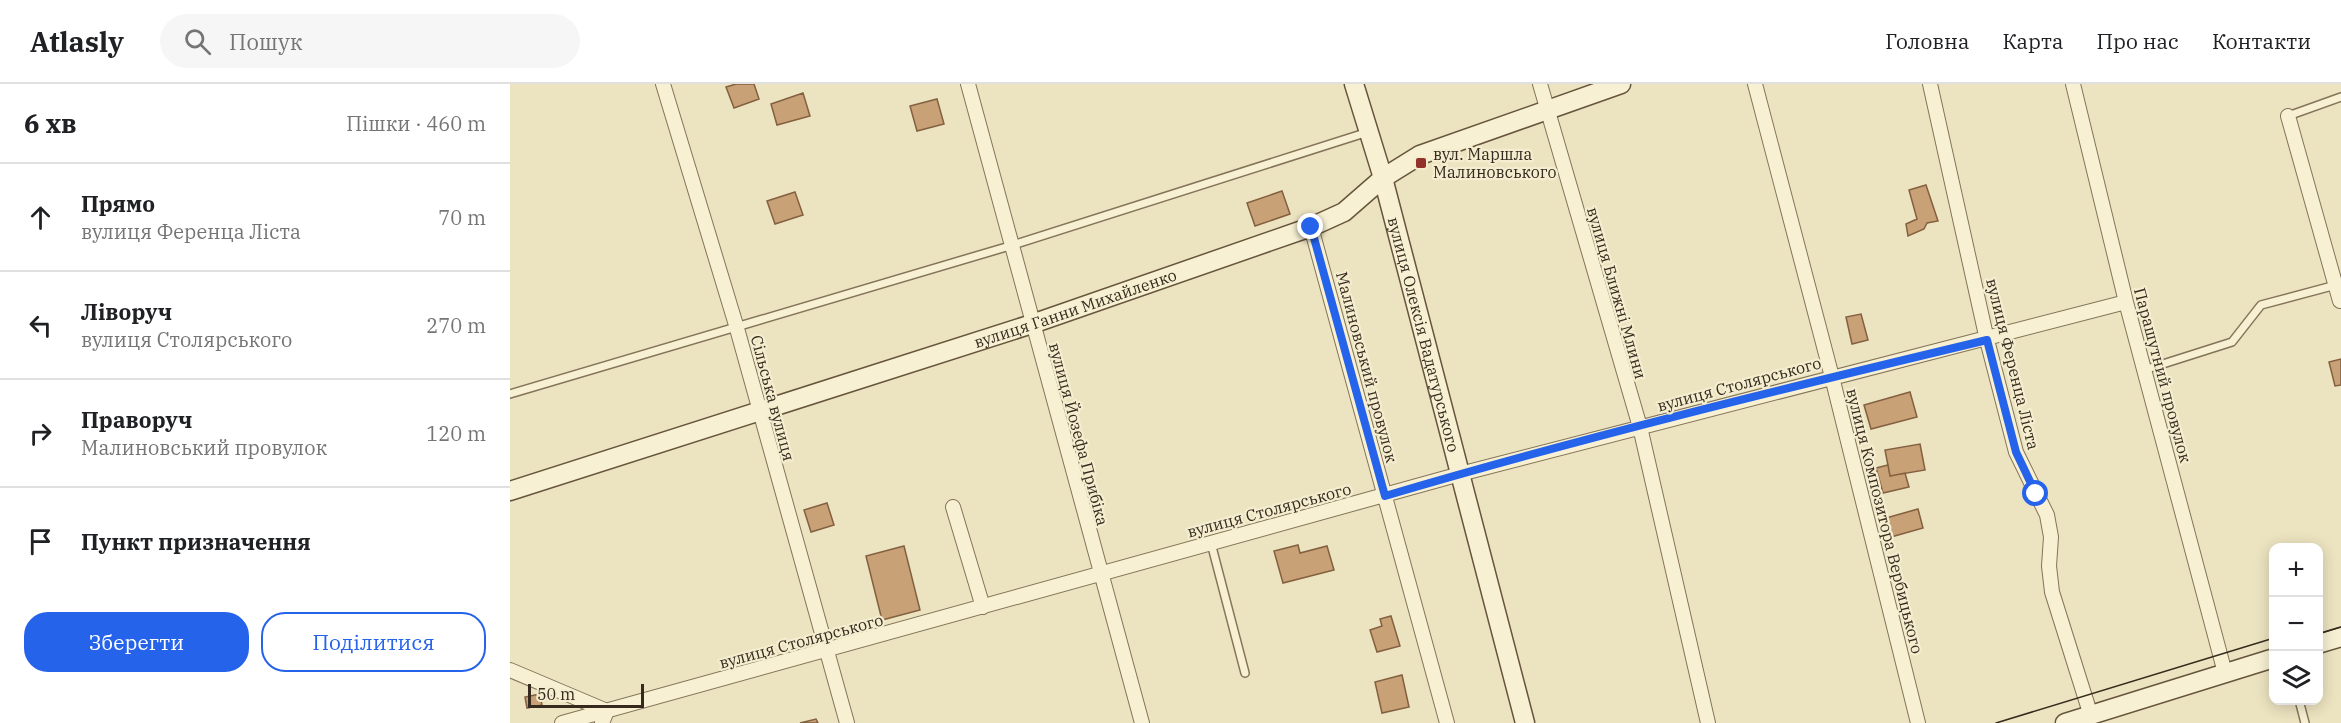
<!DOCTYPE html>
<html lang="uk">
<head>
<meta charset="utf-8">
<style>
	body { margin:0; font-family:"IBM Plex Serif",serif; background:#f6f6f6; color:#202124 }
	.controls { position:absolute; right:18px; bottom:18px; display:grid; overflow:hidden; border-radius:12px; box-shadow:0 3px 15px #0003 }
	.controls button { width:54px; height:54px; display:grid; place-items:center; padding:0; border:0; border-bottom:2px solid #e0e0e0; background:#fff; color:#202124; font:30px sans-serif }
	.scale { position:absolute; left:18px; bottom:15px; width:116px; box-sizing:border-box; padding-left:6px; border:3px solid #352a1d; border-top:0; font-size:16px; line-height:21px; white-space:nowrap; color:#352a1d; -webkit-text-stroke:4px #f4edcf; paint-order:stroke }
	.stop { position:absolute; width:18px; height:18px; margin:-14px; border:4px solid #2563eb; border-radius:50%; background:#fff }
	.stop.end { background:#2563eb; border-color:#fff; box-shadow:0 2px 6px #0008 }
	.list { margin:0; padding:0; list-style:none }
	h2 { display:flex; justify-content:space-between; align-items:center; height:78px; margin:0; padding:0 24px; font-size:26px }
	h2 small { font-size:20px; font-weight:400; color:#757577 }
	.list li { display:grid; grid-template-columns:39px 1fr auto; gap:18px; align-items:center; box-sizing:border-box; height:108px; padding:0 24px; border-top:2px solid #e0e0e0 }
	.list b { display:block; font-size:22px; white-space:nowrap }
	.list p { margin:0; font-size:20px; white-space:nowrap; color:#757577 }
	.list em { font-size:20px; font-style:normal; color:#757577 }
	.actions { display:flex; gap:12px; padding:18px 24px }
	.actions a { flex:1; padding:14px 0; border:2px solid #2563eb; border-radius:24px; text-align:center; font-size:21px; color:#2563eb }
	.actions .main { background:#2563eb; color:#fff }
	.icon { flex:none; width:33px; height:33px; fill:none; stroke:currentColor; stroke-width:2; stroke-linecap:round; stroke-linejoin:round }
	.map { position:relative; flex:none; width:1831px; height:639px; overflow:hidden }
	header { display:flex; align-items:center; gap:36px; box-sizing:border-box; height:84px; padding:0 30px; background:#fff; border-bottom:2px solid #e0e0e0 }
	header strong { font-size:28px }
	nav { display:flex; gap:33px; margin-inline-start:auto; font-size:21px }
	.search { width:420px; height:54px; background:#f6f6f6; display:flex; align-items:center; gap:15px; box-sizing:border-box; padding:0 21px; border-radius:33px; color:#757577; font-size:22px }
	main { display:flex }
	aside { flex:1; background:#fff }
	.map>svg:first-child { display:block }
	.building { fill:#c9a177; stroke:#83603f; stroke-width:1.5 }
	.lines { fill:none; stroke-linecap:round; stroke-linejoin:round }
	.lane-casing { stroke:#847459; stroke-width:10 }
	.street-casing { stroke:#847459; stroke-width:16 }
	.secondary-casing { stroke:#66553c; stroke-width:21 }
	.lane { stroke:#f7f0d3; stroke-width:7 }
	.street { stroke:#f7f0d3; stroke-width:14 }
	.secondary { stroke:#f7f0d3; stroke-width:18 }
	.tram { stroke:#352a1d; stroke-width:1.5 }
	.route { stroke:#2563eb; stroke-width:8 }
	.poi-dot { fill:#91332b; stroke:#f4edcf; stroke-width:2 }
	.labels { text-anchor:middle; stroke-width:4.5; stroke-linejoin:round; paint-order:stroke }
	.poi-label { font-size:16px; fill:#352a1d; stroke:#f4edcf; text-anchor:start }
	.street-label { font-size:16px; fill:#352a1d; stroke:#f4edcf }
</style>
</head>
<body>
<header>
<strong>Atlasly</strong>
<div class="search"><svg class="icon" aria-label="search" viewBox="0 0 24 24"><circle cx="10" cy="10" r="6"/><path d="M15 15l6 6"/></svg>Пошук</div>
<nav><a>Головна</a><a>Карта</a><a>Про нас</a><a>Контакти</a></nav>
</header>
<main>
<aside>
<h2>6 хв<small>Пішки · 460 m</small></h2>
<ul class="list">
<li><svg class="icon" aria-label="ahead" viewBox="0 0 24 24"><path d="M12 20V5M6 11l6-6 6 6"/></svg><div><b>Прямо</b><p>вулиця Ференца Ліста</p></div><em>70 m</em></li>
<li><svg class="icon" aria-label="left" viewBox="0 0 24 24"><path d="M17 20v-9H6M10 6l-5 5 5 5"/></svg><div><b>Ліворуч</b><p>вулиця Столярського</p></div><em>270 m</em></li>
<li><svg class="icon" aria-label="right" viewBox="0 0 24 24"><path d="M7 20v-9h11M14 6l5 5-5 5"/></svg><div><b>Праворуч</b><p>Малиновський провулок</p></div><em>120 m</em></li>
<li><svg class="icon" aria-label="arrive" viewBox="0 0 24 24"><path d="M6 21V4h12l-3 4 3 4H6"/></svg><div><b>Пункт призначення</b></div></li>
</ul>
<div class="actions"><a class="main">Зберегти</a><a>Поділитися</a></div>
</aside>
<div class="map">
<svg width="1831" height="639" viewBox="0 0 1831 639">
	<rect width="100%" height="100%" fill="#ece3c0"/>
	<!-- building -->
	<path class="building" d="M 226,0 L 244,0 L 249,15 L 224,24 L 216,3 Z
		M 293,9 L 300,32 L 267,41 L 261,20 Z
		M 427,15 L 434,40 L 407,47 L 400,22 Z
		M 1416,101 L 1428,137 L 1417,139 L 1414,145 L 1398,152 L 1396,140 L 1407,135 L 1399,106 Z
		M 772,107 L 780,130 L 745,142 L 737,119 Z
		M 285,108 L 293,131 L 265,140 L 257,117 Z
		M 1351,230 L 1358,256 L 1342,260 L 1336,233 Z
		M 1831,275 L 1831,301 L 1825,302 L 1819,278 Z
		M 1400,308 L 1407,333 L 1361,345 L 1354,321 Z
		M 1410,360 L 1415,386 L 1380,392 L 1375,366 Z
		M 1378,381 L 1380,392 L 1395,389 L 1399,403 L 1373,409 L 1366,384 Z
		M 317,419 L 324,441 L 301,448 L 294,426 Z
		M 1408,425 L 1413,444 L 1381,453 L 1376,434 Z
		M 788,461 L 790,469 L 817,462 L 824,486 L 773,499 L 764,467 Z
		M 394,462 L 410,526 L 372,536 L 356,472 Z
		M 881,532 L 890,562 L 867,568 L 860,546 L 872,542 L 870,535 Z
		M 892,591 L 899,623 L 872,629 L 865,598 Z
		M 30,610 L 32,621 L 17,624 L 15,613 Z
		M 306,635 L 308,639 L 290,639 Z"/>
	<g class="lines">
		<!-- lane casing -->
		<g class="lane-casing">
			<path id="lane" d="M 1778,32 L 1831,13
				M 1634,286 L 1722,258 L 1751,221 L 1826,201
				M 0,310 L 503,161 L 858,48
				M 701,459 L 735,589
				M 1789,616 L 1795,639"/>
		</g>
		<!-- street casing -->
		<g class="street-casing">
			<path id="street" d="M 153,0 L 226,241 L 337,639
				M 458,0 L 632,639
				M 1030,0 L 1130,343 L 1198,639
				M 1245,0 L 1322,293 L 1408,639
				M 1420,0 L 1477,256 L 1506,368 L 1537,431 L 1541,453 L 1539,482 L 1542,508 L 1581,632
				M 1563,0 L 1616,218 L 1715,589
				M 1778,32 L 1830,217
				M 801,143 L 937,639
				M 443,423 L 473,523
				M 0,586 L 97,627 L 92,639
				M 52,639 L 950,390 L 1616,218"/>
		</g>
		<!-- secondary casing -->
		<g class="secondary-casing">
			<g id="secondary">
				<path id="s1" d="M 844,0 L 873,94 L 1015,639"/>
				<path id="s2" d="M 0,407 L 522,240 L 801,143 L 834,128 L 873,94 L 910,71 L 1111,0"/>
				<path d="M 1808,560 L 1831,553"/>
				<path d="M 1555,639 L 1764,574"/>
			</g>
		</g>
		<!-- lane -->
		<use href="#lane" class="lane"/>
		<!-- street -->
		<use href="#street" class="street"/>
		<!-- secondary -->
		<use href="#secondary" class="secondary"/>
		<!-- tram -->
		<path class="tram" d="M 1808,550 L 1831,543
			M 1486,639 L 1764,554"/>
	</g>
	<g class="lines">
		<!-- route -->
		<path class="route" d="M 801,143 L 875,412 C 1074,353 1276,304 1477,256 L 1506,368 L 1526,410"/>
	</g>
	<!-- markers -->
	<rect class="poi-dot" x="905" y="73" width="12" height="12" rx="3"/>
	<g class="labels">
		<!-- poi labels -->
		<g class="poi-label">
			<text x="923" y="76">вул. Маршла<tspan x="923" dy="18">Малиновського</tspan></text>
		</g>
		<!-- street labels -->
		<g class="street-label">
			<text transform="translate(1107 209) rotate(74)" y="6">вулиця Ближні Млини</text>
			<text dy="6" stroke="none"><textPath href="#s2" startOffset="594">вулиця Ганни Михайленко</textPath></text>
			<text dy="6" stroke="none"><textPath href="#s1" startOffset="260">вулиця Олексія Вадатурського</textPath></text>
			<text transform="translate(1503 280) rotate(76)" y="6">вулиця Ференца Ліста</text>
			<text transform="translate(857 283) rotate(75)" y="6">Малиновський провулок</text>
			<text transform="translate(1653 291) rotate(75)" y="6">Парашутний провулок</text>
			<text transform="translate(1229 300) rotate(-15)" y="6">вулиця Столярського</text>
			<text transform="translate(263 314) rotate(75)" y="6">Сільська вулиця</text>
			<text transform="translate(569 350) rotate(75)" y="6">вулиця Йозефа Прибіка</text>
			<text transform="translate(759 426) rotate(-15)" y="6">вулиця Столярського</text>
			<text transform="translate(1375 437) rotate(76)" y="6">вулиця Композитора Вербицького</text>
			<text transform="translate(291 557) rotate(-15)" y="6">вулиця Столярського</text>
		</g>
	</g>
</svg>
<div class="controls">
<button>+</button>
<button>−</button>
<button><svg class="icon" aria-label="layers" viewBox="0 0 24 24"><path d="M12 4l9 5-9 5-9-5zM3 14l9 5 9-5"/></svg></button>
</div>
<div class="scale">50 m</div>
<div class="stop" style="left:1526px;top:410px"></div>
<div class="stop end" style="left:801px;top:143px"></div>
</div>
</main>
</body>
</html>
